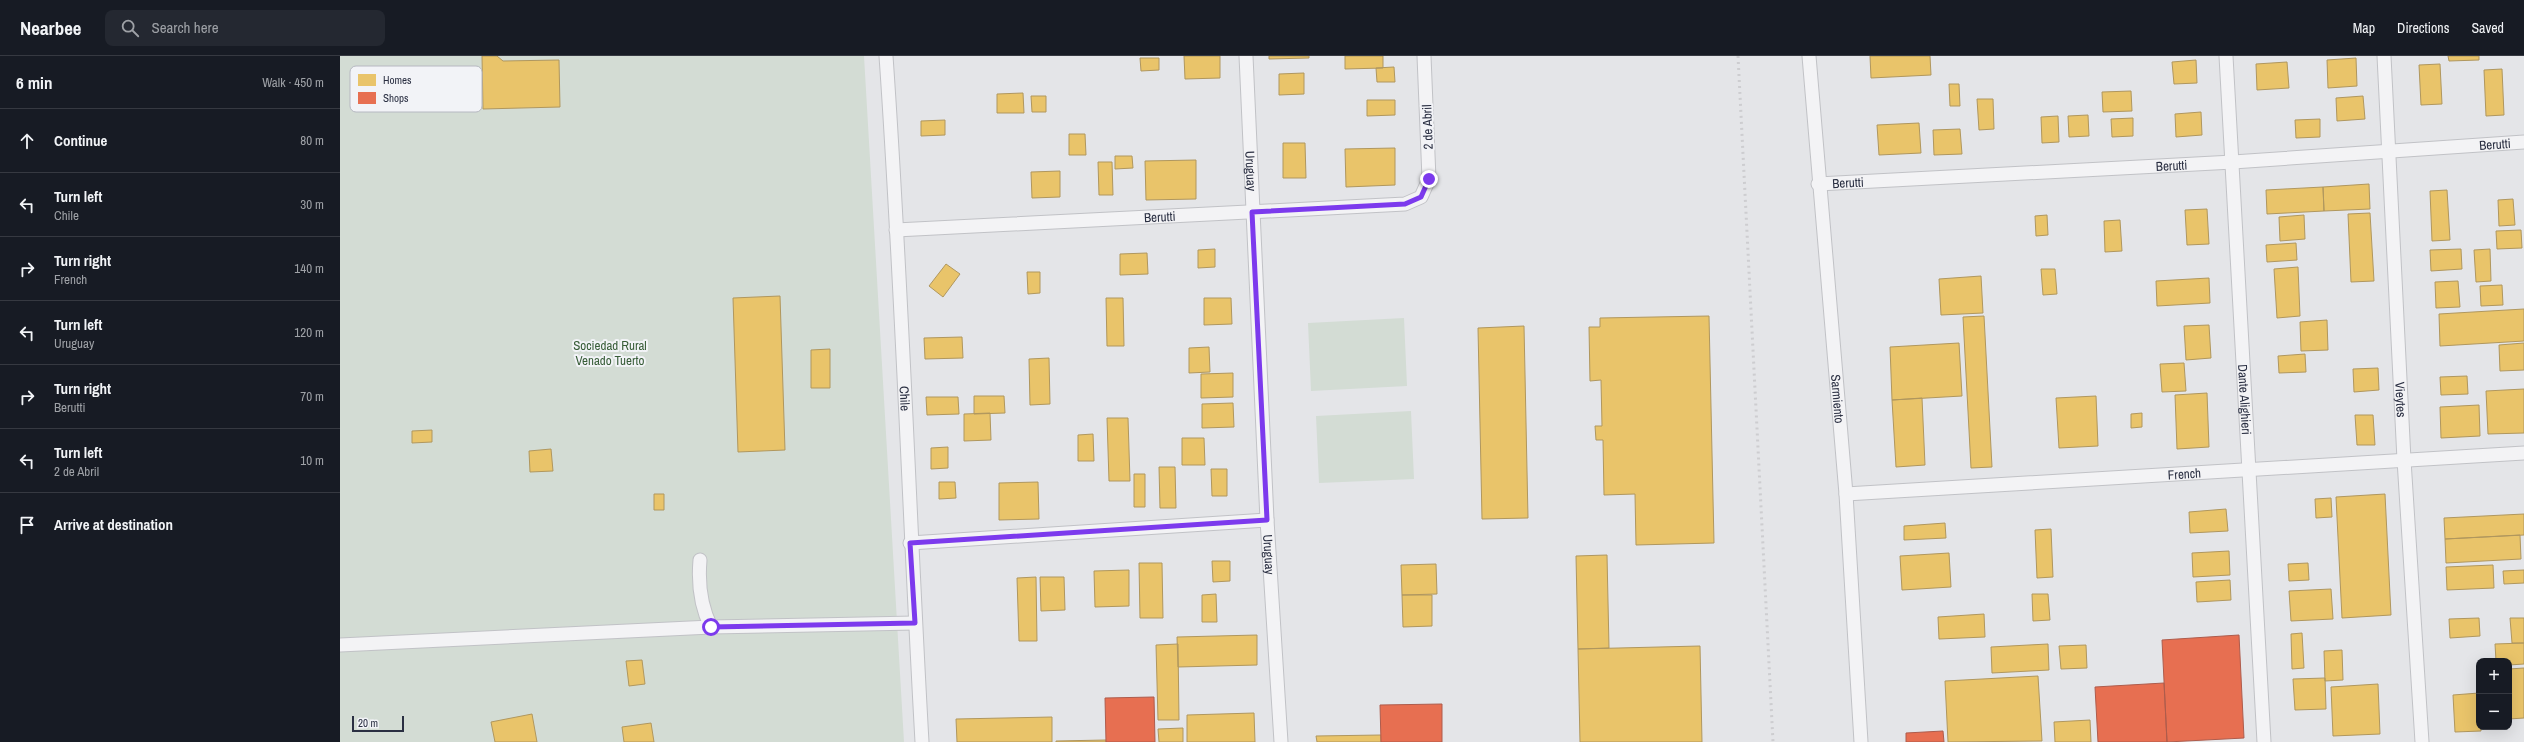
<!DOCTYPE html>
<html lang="en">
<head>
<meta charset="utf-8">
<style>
	body { margin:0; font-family:"Archivo Narrow",sans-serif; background:#242831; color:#f1f3f6 }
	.controls { position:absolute; right:12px; bottom:12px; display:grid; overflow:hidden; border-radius:8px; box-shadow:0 4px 16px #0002 }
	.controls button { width:36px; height:36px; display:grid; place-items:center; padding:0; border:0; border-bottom:1px solid #363941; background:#171b24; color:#f1f3f6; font:20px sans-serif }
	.scale { position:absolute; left:12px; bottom:10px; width:52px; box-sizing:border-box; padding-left:4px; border:2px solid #2a2f42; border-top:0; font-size:11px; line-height:14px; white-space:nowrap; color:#2a2f42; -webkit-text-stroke:3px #f2f3f7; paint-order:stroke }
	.stop { position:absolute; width:12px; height:12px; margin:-9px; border:3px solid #7c3aed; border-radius:50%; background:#fff }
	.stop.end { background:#7c3aed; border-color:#fff; box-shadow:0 1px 4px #0008 }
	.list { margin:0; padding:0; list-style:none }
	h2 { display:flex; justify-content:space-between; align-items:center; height:52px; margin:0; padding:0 16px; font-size:17px }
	h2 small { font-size:13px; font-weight:400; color:#9ea1a6 }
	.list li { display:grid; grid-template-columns:26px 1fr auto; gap:12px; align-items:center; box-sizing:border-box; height:64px; padding:0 16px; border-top:1px solid #363941 }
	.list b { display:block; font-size:15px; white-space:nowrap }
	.list p { margin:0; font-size:13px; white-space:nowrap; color:#9ea1a6 }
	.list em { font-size:13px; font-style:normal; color:#9ea1a6 }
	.icon { flex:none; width:22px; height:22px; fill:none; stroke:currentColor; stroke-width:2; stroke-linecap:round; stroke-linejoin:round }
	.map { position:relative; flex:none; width:2184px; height:686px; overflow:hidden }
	header { display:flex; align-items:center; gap:24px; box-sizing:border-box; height:56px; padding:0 20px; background:#171b24; border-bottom:1px solid #363941 }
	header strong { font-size:19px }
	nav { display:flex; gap:22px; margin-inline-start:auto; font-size:14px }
	.search { width:280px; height:36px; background:#242831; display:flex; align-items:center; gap:10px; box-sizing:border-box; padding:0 14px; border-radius:8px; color:#9ea1a6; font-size:15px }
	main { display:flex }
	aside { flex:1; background:#171b24 }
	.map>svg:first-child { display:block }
	.green { fill:#d3dcd4 }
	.homes { fill:#e9c46a; stroke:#b0975e }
	.shops { fill:#e76f51; stroke:#ae5c4c }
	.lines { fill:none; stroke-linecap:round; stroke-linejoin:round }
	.minor-casing { stroke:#c1c2c6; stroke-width:15 }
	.minor { stroke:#f3f3f5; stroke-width:13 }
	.rail { stroke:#cdcdd0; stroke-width:3; stroke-dasharray:2 4; stroke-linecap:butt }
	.route { stroke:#7c3aed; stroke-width:5 }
	.labels { text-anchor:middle; stroke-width:4; stroke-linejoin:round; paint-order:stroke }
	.street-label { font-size:13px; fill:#2a2f42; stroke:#f2f3f7 }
	.park-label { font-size:13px; fill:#385d38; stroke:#f2f3f7 }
	.key { fill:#f2f3f7; stroke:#b6b8c1; stroke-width:1 }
	.key-label { font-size:11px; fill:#2a2f42 }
</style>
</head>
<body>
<header>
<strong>Nearbee</strong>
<div class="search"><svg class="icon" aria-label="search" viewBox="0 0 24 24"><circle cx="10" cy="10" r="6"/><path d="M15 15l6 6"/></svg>Search here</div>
<nav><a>Map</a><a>Directions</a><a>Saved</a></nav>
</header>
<main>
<aside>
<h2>6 min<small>Walk · 450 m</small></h2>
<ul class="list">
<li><svg class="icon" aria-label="ahead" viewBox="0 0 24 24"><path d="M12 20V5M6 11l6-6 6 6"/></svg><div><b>Continue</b></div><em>80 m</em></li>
<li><svg class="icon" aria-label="left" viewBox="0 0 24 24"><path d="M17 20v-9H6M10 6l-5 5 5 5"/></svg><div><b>Turn left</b><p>Chile</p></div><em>30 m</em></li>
<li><svg class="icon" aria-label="right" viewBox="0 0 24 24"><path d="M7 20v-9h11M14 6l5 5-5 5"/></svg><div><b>Turn right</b><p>French</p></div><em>140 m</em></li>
<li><svg class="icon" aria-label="left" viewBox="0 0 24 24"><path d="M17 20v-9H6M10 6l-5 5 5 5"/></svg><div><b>Turn left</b><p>Uruguay</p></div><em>120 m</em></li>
<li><svg class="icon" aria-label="right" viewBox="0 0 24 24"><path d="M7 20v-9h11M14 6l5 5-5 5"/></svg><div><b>Turn right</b><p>Berutti</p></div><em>70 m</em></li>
<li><svg class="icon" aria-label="left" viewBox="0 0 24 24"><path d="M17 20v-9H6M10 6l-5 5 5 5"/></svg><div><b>Turn left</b><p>2 de Abril</p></div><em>10 m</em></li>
<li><svg class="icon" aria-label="arrive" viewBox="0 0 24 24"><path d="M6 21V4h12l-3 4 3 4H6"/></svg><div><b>Arrive at destination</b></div></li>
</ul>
</aside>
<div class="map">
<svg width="2184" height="686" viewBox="0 0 2184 686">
	<rect width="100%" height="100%" fill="#e4e5e8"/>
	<!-- green -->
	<path class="green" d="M 0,0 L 524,0 L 564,686 L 0,686 Z
		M 1064,262 L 1067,330 L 971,335 L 968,267 Z
		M 1071,355 L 1074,423 L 979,427 L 976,360 Z"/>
	<!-- homes -->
	<path class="homes" d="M 142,0 L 157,0 L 163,5 L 219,4 L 220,51 L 143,53 Z
		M 844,0 L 880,0 L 880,22 L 845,23 Z
		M 929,0 L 969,0 L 969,2 L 929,3 Z
		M 1005,0 L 1043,0 L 1043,12 L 1005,13 Z
		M 1530,0 L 1590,0 L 1591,19 L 1531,22 Z
		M 2108,0 L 2139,0 L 2139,4 L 2109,5 Z
		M 800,2 L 819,2 L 819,14 L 801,15 Z
		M 2016,2 L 2017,30 L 1988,32 L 1987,4 Z
		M 1856,4 L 1857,27 L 1834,28 L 1832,6 Z
		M 1947,6 L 1949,32 L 1917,34 L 1916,8 Z
		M 2100,8 L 2102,48 L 2081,49 L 2079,9 Z
		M 1054,11 L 1055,26 L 1037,26 L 1036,12 Z
		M 2162,13 L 2164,59 L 2146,60 L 2144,14 Z
		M 964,17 L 964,38 L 939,39 L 939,18 Z
		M 1609,28 L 1619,28 L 1620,50 L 1610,50 Z
		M 1791,35 L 1792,55 L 1763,56 L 1762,36 Z
		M 683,37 L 684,57 L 657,57 L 657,38 Z
		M 691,40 L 706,40 L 706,56 L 692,56 Z
		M 2023,40 L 2025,63 L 1997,65 L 1996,42 Z
		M 1637,43 L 1653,43 L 1654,73 L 1639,74 Z
		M 1027,44 L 1055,44 L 1055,59 L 1027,60 Z
		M 1861,56 L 1862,79 L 1836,81 L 1835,58 Z
		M 1748,59 L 1749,80 L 1729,81 L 1728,60 Z
		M 1718,60 L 1719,86 L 1702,87 L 1701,61 Z
		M 1793,62 L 1793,80 L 1772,81 L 1771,63 Z
		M 1980,63 L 1980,81 L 1956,82 L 1955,64 Z
		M 605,64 L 605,79 L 581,80 L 581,65 Z
		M 1579,67 L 1581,97 L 1539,99 L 1537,69 Z
		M 1620,73 L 1622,98 L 1594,99 L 1593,74 Z
		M 729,78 L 745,78 L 746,99 L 729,99 Z
		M 943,87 L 965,87 L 966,122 L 943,122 Z
		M 1055,92 L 1055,129 L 1006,131 L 1005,93 Z
		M 775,100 L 792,100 L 793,112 L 775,113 Z
		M 856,104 L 856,143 L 806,144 L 805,105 Z
		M 758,106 L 772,106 L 773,139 L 759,139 Z
		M 720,115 L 720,141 L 692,142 L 691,116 Z
		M 2029,128 L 2030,153 L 1984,155 L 1983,131 Z
		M 1983,131 L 1984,155 L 1927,158 L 1926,134 Z
		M 2107,134 L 2110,184 L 2092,185 L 2090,135 Z
		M 2173,143 L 2175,169 L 2159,170 L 2158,144 Z
		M 1867,153 L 1869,188 L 1847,189 L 1845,154 Z
		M 2030,157 L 2034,225 L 2011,226 L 2008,158 Z
		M 1707,159 L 1708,179 L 1696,180 L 1695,160 Z
		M 1964,159 L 1965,183 L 1940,185 L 1939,161 Z
		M 1780,164 L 1782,195 L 1765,196 L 1764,165 Z
		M 2181,174 L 2182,192 L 2157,193 L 2156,175 Z
		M 1956,187 L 1957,204 L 1927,206 L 1926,189 Z
		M 875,193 L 875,211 L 858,212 L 858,194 Z
		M 2121,193 L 2122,213 L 2091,215 L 2090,194 Z
		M 2150,193 L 2151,225 L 2136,226 L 2134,194 Z
		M 807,197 L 808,218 L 780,219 L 780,198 Z
		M 606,208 L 620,218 L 603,241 L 589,230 Z
		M 1958,211 L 1960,260 L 1937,262 L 1934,213 Z
		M 1701,213 L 1715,213 L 1717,238 L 1703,239 Z
		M 687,216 L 700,216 L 700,237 L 688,238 Z
		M 1641,220 L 1643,257 L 1601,259 L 1599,223 Z
		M 1869,222 L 1870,247 L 1817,250 L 1816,225 Z
		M 2118,225 L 2120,251 L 2096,252 L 2095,226 Z
		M 2162,229 L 2163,249 L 2141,250 L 2140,230 Z
		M 440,240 L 445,394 L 398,396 L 393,242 Z
		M 766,242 L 783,242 L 784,290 L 767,290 Z
		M 864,242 L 891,242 L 892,268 L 864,269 Z
		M 2184,253 L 2184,285 L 2100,290 L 2099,258 Z
		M 1369,260 L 1374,487 L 1296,489 L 1295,438 L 1264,439 L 1263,384 L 1256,384 L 1255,370 L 1262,370 L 1261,324 L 1250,325 L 1249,271 L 1260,271 L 1260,262 Z
		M 1644,260 L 1652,411 L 1631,412 L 1623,261 Z
		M 1987,264 L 1988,294 L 1961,295 L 1960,266 Z
		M 1869,269 L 1871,302 L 1846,304 L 1844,270 Z
		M 1184,270 L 1188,462 L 1142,463 L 1138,272 Z
		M 622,281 L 623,302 L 585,303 L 584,282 Z
		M 1619,287 L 1622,340 L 1552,344 L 1550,291 Z
		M 2184,287 L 2184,314 L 2160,315 L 2159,289 Z
		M 869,291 L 870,316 L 849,317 L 849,292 Z
		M 490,293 L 490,332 L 471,332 L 471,294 Z
		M 1965,298 L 1966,316 L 1939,317 L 1938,300 Z
		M 709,302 L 710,348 L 690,349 L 689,303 Z
		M 1844,307 L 1846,335 L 1822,336 L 1820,308 Z
		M 2038,312 L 2039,334 L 2014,336 L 2013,313 Z
		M 893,317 L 893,341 L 861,342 L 861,318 Z
		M 2127,320 L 2128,338 L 2101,339 L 2100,321 Z
		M 2184,333 L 2184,377 L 2148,378 L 2146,335 Z
		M 1867,337 L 1869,391 L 1837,393 L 1835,339 Z
		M 634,340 L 664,340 L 665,357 L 634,358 Z
		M 1756,340 L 1758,390 L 1719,392 L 1716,342 Z
		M 586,341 L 618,341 L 619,358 L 587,359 Z
		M 1582,342 L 1585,409 L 1556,411 L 1552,344 Z
		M 893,347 L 894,371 L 862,372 L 862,348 Z
		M 2139,349 L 2140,380 L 2101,382 L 2100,351 Z
		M 650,357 L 651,384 L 624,385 L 624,358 Z
		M 1802,357 L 1802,371 L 1791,372 L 1791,358 Z
		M 2015,359 L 2033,359 L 2035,389 L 2017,389 Z
		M 767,362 L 788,362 L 790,425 L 769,425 Z
		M 92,374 L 92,386 L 72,387 L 72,375 Z
		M 753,378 L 754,405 L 738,405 L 738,379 Z
		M 842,382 L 864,382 L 865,409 L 842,409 Z
		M 608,391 L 608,412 L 591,413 L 591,392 Z
		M 211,393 L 213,415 L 190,416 L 189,395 Z
		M 819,411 L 835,411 L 836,452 L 820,452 Z
		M 871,413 L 887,413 L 887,440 L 872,440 Z
		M 794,418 L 805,418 L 805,451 L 794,451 Z
		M 599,426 L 615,426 L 616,442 L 599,443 Z
		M 698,426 L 699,463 L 659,464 L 659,427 Z
		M 314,438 L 324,438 L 324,454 L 314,454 Z
		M 2045,438 L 2051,559 L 2002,562 L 1996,441 Z
		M 1991,442 L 1992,461 L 1976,462 L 1975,443 Z
		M 1886,453 L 1888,475 L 1850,477 L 1849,456 Z
		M 2184,458 L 2184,479 L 2105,483 L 2104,462 Z
		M 1605,467 L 1606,482 L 1564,484 L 1564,470 Z
		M 1711,473 L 1713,521 L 1697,522 L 1695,474 Z
		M 2180,479 L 2181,503 L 2106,507 L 2105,483 Z
		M 1889,495 L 1890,519 L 1853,521 L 1852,497 Z
		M 1609,497 L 1611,531 L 1562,534 L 1560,500 Z
		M 1267,499 L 1269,592 L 1238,593 L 1236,500 Z
		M 872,505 L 890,505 L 890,525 L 873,526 Z
		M 799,507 L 822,507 L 823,562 L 800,562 Z
		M 1968,507 L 1969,524 L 1949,525 L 1948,508 Z
		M 1096,508 L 1097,538 L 1062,539 L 1061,509 Z
		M 2153,509 L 2154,532 L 2107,534 L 2106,511 Z
		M 789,514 L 789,550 L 755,551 L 754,515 Z
		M 2184,514 L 2184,527 L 2164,528 L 2163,515 Z
		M 696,521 L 697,585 L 679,585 L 677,522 Z
		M 700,521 L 724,521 L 725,554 L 701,555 Z
		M 1890,524 L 1891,544 L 1857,546 L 1856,526 Z
		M 1991,533 L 1993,563 L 1951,565 L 1949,535 Z
		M 876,538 L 877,566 L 862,566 L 862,539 Z
		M 1692,538 L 1708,538 L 1710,564 L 1693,565 Z
		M 1062,539 L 1092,539 L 1092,570 L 1063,571 Z
		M 1644,558 L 1645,581 L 1599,583 L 1598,561 Z
		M 2139,562 L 2140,580 L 2110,582 L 2109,563 Z
		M 2170,562 L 2184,562 L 2184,587 L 2172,587 Z
		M 1962,577 L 1964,612 L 1952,613 L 1951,578 Z
		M 917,579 L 917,609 L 838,611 L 837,581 Z
		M 2184,587 L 2184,608 L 2169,609 L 2169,605 L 2156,605 L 2155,588 Z
		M 838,588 L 839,664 L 818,664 L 816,589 Z
		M 1708,588 L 1709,614 L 1652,617 L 1651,591 Z
		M 1746,589 L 1747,612 L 1721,613 L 1719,590 Z
		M 1360,590 L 1362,686 L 1240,686 L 1238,593 Z
		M 2002,594 L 2003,624 L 1985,625 L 1984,595 Z
		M 302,604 L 305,628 L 289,630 L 286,605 Z
		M 2184,612 L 2184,662 L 2169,663 L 2169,613 Z
		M 1698,620 L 1702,685 L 1608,686 L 1605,625 Z
		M 1985,622 L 1986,653 L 1955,654 L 1953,623 Z
		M 2038,628 L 2040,678 L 1993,680 L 1991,631 Z
		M 2139,637 L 2141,675 L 2115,676 L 2113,639 Z
		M 914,657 L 915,686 L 847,686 L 847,659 Z
		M 192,658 L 197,686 L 155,686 L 151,666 Z
		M 712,661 L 712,686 L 617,686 L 616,663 Z
		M 1750,664 L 1751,686 L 1715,686 L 1714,666 Z
		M 311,667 L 314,686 L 284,686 L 282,671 Z
		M 843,672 L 843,686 L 819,686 L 818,673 Z
		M 1041,679 L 1041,686 L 977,686 L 976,680 Z
		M 766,684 L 766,686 L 716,686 L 716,685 Z"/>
	<!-- shops -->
	<path class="shops" d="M 1899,579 L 1904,682 L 1827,686 L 1822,584 Z
		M 1824,627 L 1827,686 L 1758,686 L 1755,631 Z
		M 814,641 L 815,686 L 766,686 L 765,642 Z
		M 1102,648 L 1102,686 L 1041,686 L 1040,649 Z
		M 1603,675 L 1604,686 L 1566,686 L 1566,677 Z"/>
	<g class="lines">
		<!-- minor casing -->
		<g class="minor-casing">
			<g id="minor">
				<path id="s1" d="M 546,0 C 562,228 569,457 582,686"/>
				<path id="s2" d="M 906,0 L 927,464 L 941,686"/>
				<path id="s3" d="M 1469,0 L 1506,438 L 1521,686"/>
				<path id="s4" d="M 1886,0 L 1924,686"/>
				<path id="s5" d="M 2044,0 L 2064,404 L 2082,686"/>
				<path id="s6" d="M 1478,128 L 1893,106 L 2184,86"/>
				<path id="s7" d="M 556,174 L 1065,148 L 1081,141 L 1089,123 L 1084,0"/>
				<path id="s8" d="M 1506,438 L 2184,397"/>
				<path d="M 570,487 L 927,464"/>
				<path d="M 360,504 C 358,527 361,551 371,571 L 575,567"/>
				<path d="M 0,589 L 371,571"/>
			</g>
		</g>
		<!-- minor -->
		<use href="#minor" class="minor"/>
		<!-- rail -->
		<path class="rail" d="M 1398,0 L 1433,686"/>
	</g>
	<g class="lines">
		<!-- route -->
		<path class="route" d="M 371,571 L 575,567 L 570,487 L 927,464 L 912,156 L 1065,148 L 1081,141 L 1089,123"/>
	</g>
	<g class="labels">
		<!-- street labels -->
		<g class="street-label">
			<text transform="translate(1087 71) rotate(-92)" y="5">2 de Abril</text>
			<text dy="5" stroke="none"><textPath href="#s6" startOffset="678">Berutti</textPath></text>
			<text dy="5" stroke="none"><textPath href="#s6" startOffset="354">Berutti</textPath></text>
			<text dy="5" stroke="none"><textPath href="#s2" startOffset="115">Uruguay</textPath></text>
			<text dy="5" stroke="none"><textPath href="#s6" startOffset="30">Berutti</textPath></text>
			<text dy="5" stroke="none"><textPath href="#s7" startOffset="264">Berutti</textPath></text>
			<text dy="5" stroke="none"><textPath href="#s1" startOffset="343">Chile</textPath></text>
			<text dy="5" stroke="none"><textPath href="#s3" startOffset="344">Sarmiento</textPath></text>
			<text dy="5" stroke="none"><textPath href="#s4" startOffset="344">Dante Alighieri</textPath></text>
			<text dy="5" stroke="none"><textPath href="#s5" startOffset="344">Vieytes</textPath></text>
			<text dy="5" stroke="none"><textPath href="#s8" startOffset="339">French</textPath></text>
			<text dy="5" stroke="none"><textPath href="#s2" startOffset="499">Uruguay</textPath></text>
		</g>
		<!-- park labels -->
		<g class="park-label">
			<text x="270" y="294">Sociedad Rural<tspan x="270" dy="15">Venado Tuerto</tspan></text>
		</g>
	</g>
	<!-- legend -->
	<rect x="10" y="10" width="132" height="46" rx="6" class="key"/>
	<rect x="18" y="18" width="18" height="12" fill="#e9c46a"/>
	<rect x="18" y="36" width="18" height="12" fill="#e76f51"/>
	<g class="key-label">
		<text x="43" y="28">Homes</text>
		<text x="43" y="46">Shops</text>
	</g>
</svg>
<div class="controls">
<button>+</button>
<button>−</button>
</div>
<div class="scale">20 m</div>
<div class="stop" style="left:371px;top:571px"></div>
<div class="stop end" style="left:1089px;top:123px"></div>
</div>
</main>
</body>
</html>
